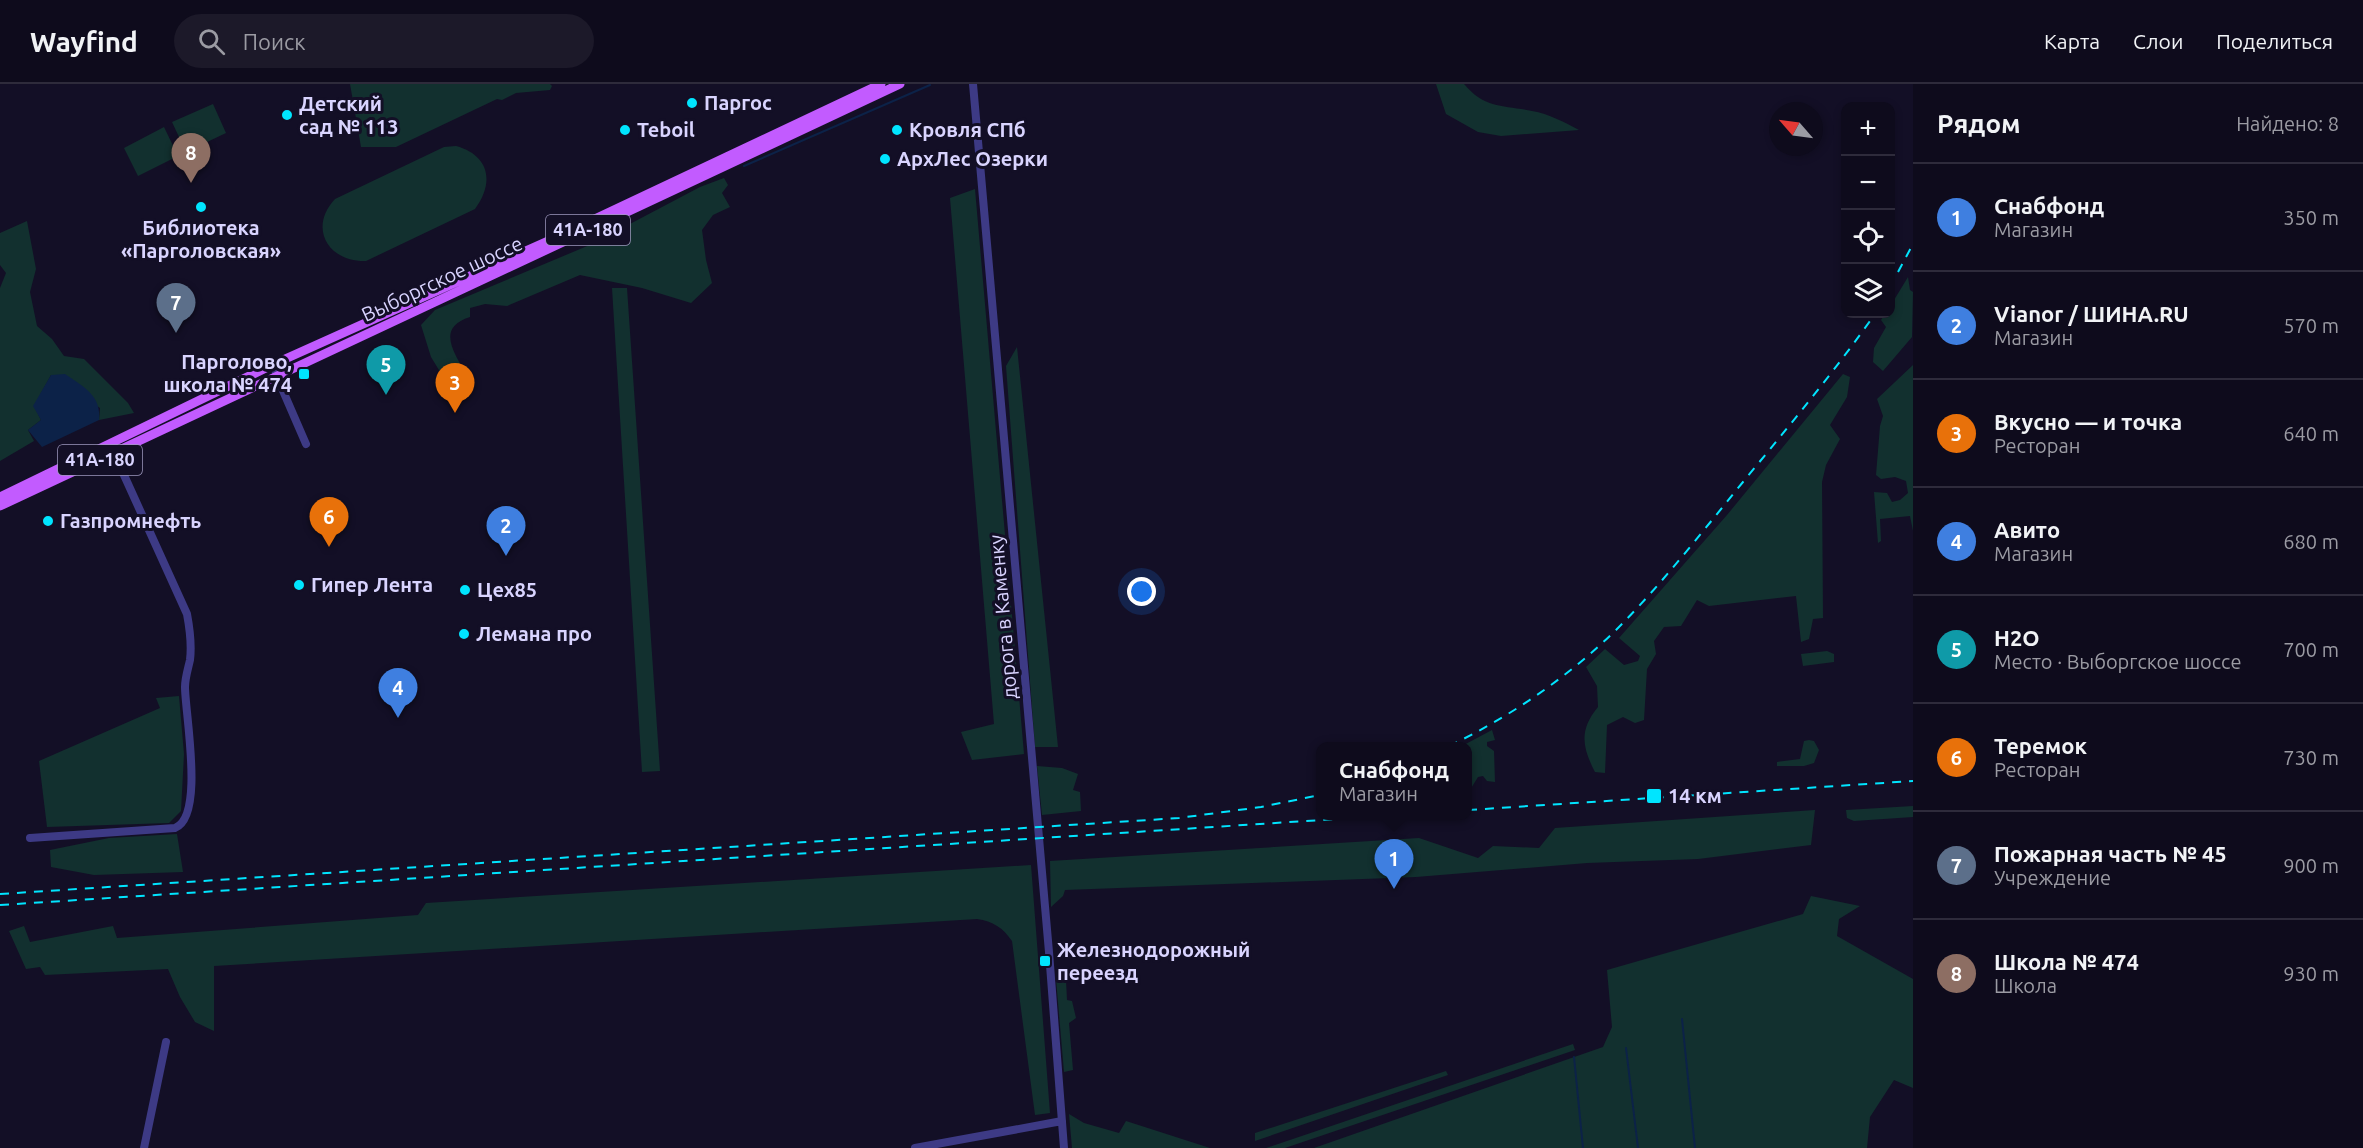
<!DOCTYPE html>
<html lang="ru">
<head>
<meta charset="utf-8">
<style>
	body { margin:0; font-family:Ubuntu,sans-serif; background:#1c1929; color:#f1f3f6 }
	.controls { position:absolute; right:18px; top:18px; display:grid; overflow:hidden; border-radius:12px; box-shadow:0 3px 9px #0003 }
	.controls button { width:54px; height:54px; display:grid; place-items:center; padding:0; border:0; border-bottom:2px solid #2e2b3b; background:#0e0b1c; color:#f1f3f6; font:30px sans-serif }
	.compass { position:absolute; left:1769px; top:18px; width:54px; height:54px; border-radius:50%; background:#0e0b1c; box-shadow:0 3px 9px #0003; rotate:298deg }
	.you { position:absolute; left:1142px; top:508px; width:21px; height:21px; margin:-15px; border:4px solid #fff; border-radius:50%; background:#1a73e8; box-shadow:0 0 0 9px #1a73e833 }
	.badge { display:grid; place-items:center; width:39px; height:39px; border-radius:50%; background:#1a73e8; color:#fff; font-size:20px; font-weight:700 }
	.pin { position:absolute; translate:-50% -50px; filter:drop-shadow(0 2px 3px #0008) }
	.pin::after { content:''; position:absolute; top:32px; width:21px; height:18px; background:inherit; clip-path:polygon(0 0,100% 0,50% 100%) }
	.popup { position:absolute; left:1316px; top:658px; width:156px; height:78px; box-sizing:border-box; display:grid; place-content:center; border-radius:12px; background:#0e0b1c; filter:drop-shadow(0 2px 4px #0005); font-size:20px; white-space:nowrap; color:#9b9ba3 }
	.popup b { font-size:22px; color:#f1f3f6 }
	.popup::after { content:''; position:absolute; left:50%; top:100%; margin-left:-12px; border:12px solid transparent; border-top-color:#0e0b1c }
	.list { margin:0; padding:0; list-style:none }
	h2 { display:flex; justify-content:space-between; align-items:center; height:78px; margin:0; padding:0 24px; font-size:26px }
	h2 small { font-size:20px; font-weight:400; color:#9b9ba3 }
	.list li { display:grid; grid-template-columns:39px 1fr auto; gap:18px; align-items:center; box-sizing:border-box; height:108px; padding:0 24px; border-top:2px solid #2e2b3b }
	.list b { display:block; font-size:22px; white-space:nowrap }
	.list p { margin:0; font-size:20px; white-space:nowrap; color:#9b9ba3 }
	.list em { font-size:20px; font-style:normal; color:#9b9ba3 }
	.icon { flex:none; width:33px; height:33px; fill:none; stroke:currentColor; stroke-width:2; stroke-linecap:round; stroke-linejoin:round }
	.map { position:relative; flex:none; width:1913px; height:1064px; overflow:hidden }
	header { display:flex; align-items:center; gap:36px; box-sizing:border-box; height:84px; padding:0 30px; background:#0e0b1c; border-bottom:2px solid #2e2b3b }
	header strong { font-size:28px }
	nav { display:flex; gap:33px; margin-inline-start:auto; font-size:21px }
	.search { width:420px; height:54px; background:#1c1929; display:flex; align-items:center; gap:15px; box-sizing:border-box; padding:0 21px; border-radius:33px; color:#9b9ba3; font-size:22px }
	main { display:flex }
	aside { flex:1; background:#0e0b1c }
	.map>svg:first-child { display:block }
	.green { fill:#12302f }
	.water { fill:#0c2248 }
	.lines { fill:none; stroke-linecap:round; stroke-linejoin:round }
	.stream { stroke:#0c2248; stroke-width:2 }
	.minor { stroke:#3d3a85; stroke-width:8 }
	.major { stroke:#c25bff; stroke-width:9 }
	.rail { stroke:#00e5ff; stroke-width:2; stroke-dasharray:9 8; stroke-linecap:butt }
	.poi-dot { fill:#00e5ff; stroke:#130f26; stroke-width:2 }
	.labels { text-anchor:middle; stroke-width:6; stroke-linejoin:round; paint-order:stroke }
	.shield { fill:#130f26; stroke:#9e99be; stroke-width:1.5 }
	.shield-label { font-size:18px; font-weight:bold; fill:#d9d4ff }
	.poi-label { font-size:20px; font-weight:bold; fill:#d9d4ff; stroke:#130f26; text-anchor:start }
	.street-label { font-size:20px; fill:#d9d4ff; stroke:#130f26 }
</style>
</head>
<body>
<header>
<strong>Wayfind</strong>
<div class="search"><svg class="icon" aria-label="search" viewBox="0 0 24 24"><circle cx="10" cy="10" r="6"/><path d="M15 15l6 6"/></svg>Поиск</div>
<nav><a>Карта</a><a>Слои</a><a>Поделиться</a></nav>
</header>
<main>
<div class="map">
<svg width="1913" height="1064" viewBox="0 0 1913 1064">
	<rect width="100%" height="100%" fill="#130f26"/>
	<!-- green -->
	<path class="green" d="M 350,0 L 550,0 L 552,2 L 550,6 L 516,9 L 502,16 L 497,15 L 396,63 L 361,63 Z
		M 1436,0 L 1464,0 C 1485,25 1503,21 1532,27 C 1549,30 1564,38 1579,46 L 1501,52 L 1478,48 L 1446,30 Z
		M 213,20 L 226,49 L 186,68 L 172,38 Z
		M 164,43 L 178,72 L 138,92 L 124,64 Z
		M 456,62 C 489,71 495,98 475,125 L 366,177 C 328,178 308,144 335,115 L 444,63 Z
		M 724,94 L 728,101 L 722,109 L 730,123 L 713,131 L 702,146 L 706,176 L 712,199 L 691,219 L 642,204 L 580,191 L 507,222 L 485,220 L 470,224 L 470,233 C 435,244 455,269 466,291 L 463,302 L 442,291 L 431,273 L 421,241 L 435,226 L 592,160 L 700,103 Z
		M 975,105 L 1024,670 L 972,676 L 961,648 L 994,640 L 950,114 Z
		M 27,137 L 36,185 L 30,208 L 37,242 L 52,255 L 64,272 L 84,275 L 128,319 L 134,329 L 99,336 L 100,324 L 51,291 L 34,322 L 41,336 L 28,346 L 34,357 L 0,377 L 0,204 L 6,189 L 0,181 L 0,149 Z
		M 1908,193 L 1910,206 L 1913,208 L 1912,253 L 1883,287 L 1873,278 L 1874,264 L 1886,243 L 1881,236 L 1885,230 L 1890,230 L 1891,221 Z
		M 612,204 L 627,204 L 660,687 L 642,688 Z
		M 1017,263 L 1058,663 L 1035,663 L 1006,282 Z
		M 1913,281 L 1913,447 L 1910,432 L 1880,435 L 1881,457 L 1878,459 L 1874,408 L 1887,409 L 1892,418 L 1900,416 L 1908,409 L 1906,397 L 1895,393 L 1881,395 L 1876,391 L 1880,342 L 1883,332 L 1877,315 Z
		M 1843,290 L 1850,293 L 1847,313 L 1830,341 L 1840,355 L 1826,381 L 1822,398 L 1823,534 L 1813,535 L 1809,555 L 1801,558 L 1796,512 L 1709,522 L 1697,516 L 1681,542 L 1664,543 L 1654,557 L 1656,570 L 1647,585 L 1644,636 L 1635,639 L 1623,633 L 1607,641 L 1605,689 L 1595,688 C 1582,663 1579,646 1598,623 L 1597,602 L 1586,583 L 1605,565 L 1624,581 L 1638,577 L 1640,572 L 1619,554 L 1727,431 Z
		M 1827,567 L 1834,570 L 1834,578 L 1803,582 L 1801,570 Z
		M 179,612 L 184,670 L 181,727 L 169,739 L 47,743 L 39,677 L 160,624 L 156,614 Z
		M 1492,646 L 1495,656 L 1487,658 L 1487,662 L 1494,667 L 1495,698 L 1487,697 L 1483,692 L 1478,693 L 1470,706 L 1468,707 L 1468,662 L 1462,662 Z
		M 1809,656 L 1814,657 L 1819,666 L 1814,679 L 1804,682 L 1777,682 L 1777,678 L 1800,675 L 1804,657 Z
		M 1037,682 L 1062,684 L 1078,690 L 1073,706 L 1080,708 L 1081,727 L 1042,731 Z
		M 1913,722 L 1913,733 L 1854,737 L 1847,734 L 1846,726 Z
		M 1815,726 L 1811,761 L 1698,775 L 1587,779 L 1416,793 L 1065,806 L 1063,812 L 1051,823 L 1050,777 L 1419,754 L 1478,774 L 1493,762 L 1539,764 L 1555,744 Z
		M 177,750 L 183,788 L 94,791 L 51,783 L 50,766 L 109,754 Z
		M 1031,781 L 1050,1029 L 1035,1031 L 1012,857 C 1003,844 993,837 977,835 L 214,882 L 214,947 L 195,938 L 180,913 L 168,885 L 45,891 L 40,883 L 26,885 L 9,847 L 24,842 L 30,858 L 113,842 L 117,854 L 418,831 L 426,819 Z
		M 1811,812 L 1860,822 L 1839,835 L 1837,852 L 1913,895 L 1913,1004 L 1894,996 L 1870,1033 L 1867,1064 L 1314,1064 L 1603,963 L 1612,943 L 1607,886 L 1803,830 Z
		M 1056,895 L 1066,896 L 1067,916 L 1072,917 L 1076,934 L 1069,939 L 1073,986 L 1064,988 Z
		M 1573,960 L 1575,966 L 1285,1064 L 1266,1064 Z
		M 1446,987 L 1448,991 L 1255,1057 L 1255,1049 Z
		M 1069,1030 L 1084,1039 L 1119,1049 L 1126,1037 L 1210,1064 L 1072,1064 Z"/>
	<!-- water -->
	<path class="water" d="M 65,290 C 83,302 102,312 99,336 L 42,363 L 28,346 L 41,336 L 33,322 L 51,291 Z"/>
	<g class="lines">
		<!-- stream -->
		<path class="stream" d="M 744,82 L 930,1
			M 1682,935 L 1695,1064
			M 1626,964 L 1638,1064
			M 1574,973 L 1583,1064"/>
		<!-- minor -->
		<path class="minor" d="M 973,0 L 1049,868 L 1064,1064
			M 274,280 L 277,293 L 306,360
			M 30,754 L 175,744 C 205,733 185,629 185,603 C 185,594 188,585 190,576 C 192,560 190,546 187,530 L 114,369
			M 144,1064 L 166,958
			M 915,1064 L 1062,1037"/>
		<!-- major -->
		<path class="major" d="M 0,413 L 274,280 L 548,157 L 881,0
			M 0,422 L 900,0"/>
		<!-- rail -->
		<path class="rail" d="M 1890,203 L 1913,160
			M 1449,662 C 1510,633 1568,593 1616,546 C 1662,500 1702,448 1743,398 C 1789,342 1834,288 1875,230
			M 1468,726 L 1913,697
			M 0,810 L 1179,734 L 1261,723 L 1320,711
			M 0,821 L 1384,732"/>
	</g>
	<!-- markers -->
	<g class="poi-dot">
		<circle cx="692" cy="19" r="6"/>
		<circle cx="287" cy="31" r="6"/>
		<circle cx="625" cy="46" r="6"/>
		<circle cx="897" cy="46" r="6"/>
		<circle cx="885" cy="75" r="6"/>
		<circle cx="201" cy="123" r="6"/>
		<rect x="298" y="284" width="12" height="12" rx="3"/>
		<circle cx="48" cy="437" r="6"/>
		<circle cx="299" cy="501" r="6"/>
		<circle cx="465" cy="506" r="6"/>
		<circle cx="464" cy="550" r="6"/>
		<rect x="1646" y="704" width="16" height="16" rx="3"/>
		<rect x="1039" y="871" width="12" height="12" rx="3"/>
	</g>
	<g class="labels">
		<!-- shield labels -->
		<g class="shield">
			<rect x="546" y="131" width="84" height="30" rx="4.5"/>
			<rect x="58" y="361" width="84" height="30" rx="4.5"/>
		</g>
		<g class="shield-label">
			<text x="588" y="152">41А-180</text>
			<text x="100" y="382">41А-180</text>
		</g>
		<!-- poi labels -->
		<g class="poi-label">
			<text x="704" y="26">Паргос</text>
			<text x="299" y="27">Детский<tspan x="299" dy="23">сад № 113</tspan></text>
			<text x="637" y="53">Teboil</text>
			<text x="909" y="53">Кровля СПб</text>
			<text x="897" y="82">АрхЛес Озерки</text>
			<text x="201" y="151" text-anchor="middle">Библиотека<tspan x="201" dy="23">«Парголовская»</tspan></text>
			<text x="292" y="285" text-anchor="end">Парголово,<tspan x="292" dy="23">школа № 474</tspan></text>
			<text x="60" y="444">Газпромнефть</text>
			<text x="311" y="508">Гипер Лента</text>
			<text x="477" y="513">Цех85</text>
			<text x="476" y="557">Лемана про</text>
			<text x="1668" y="719">14 км</text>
			<text x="1057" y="873">Железнодорожный<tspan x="1057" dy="23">переезд</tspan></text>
		</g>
		<!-- street labels -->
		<g class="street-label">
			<text transform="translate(442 195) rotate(-25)" y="7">Выборгское шоссе</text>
			<text transform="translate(1003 533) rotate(-95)" y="7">дорога в Каменку</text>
		</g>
	</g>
</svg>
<div class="controls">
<button>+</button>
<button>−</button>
<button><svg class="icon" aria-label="locate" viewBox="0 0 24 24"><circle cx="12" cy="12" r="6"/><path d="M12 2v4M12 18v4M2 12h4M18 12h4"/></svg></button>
<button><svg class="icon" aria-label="layers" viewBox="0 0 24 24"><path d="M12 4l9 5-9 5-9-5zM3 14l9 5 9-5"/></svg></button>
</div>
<svg class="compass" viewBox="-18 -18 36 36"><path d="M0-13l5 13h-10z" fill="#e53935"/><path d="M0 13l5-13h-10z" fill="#9b9ba3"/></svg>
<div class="you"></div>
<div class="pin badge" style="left:1394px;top:805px;background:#3f7fe0">1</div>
<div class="popup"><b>Снабфонд</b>Магазин</div>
<div class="pin badge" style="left:506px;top:472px;background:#3f7fe0">2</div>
<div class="pin badge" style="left:455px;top:329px;background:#e8710a">3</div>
<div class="pin badge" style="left:398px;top:634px;background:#3f7fe0">4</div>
<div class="pin badge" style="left:386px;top:311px;background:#0f9aa8">5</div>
<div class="pin badge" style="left:329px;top:463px;background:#e8710a">6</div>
<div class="pin badge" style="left:176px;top:249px;background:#5c6f8a">7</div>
<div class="pin badge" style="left:191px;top:99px;background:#8d6e63">8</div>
</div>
<aside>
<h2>Рядом<small>Найдено: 8</small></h2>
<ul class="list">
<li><span class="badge" style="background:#3f7fe0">1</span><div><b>Снабфонд</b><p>Магазин</p></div><em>350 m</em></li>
<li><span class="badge" style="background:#3f7fe0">2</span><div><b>Vianor / ШИНА.RU</b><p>Магазин</p></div><em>570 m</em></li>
<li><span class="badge" style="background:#e8710a">3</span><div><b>Вкусно — и точка</b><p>Ресторан</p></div><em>640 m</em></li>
<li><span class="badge" style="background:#3f7fe0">4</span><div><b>Авито</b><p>Магазин</p></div><em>680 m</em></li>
<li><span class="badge" style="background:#0f9aa8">5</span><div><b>H2O</b><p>Место · Выборгское шоссе</p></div><em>700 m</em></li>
<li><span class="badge" style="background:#e8710a">6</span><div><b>Теремок</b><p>Ресторан</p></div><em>730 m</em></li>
<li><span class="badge" style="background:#5c6f8a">7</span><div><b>Пожарная часть № 45</b><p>Учреждение</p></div><em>900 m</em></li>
<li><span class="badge" style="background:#8d6e63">8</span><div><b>Школа № 474</b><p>Школа</p></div><em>930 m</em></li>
</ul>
</aside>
</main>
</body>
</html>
